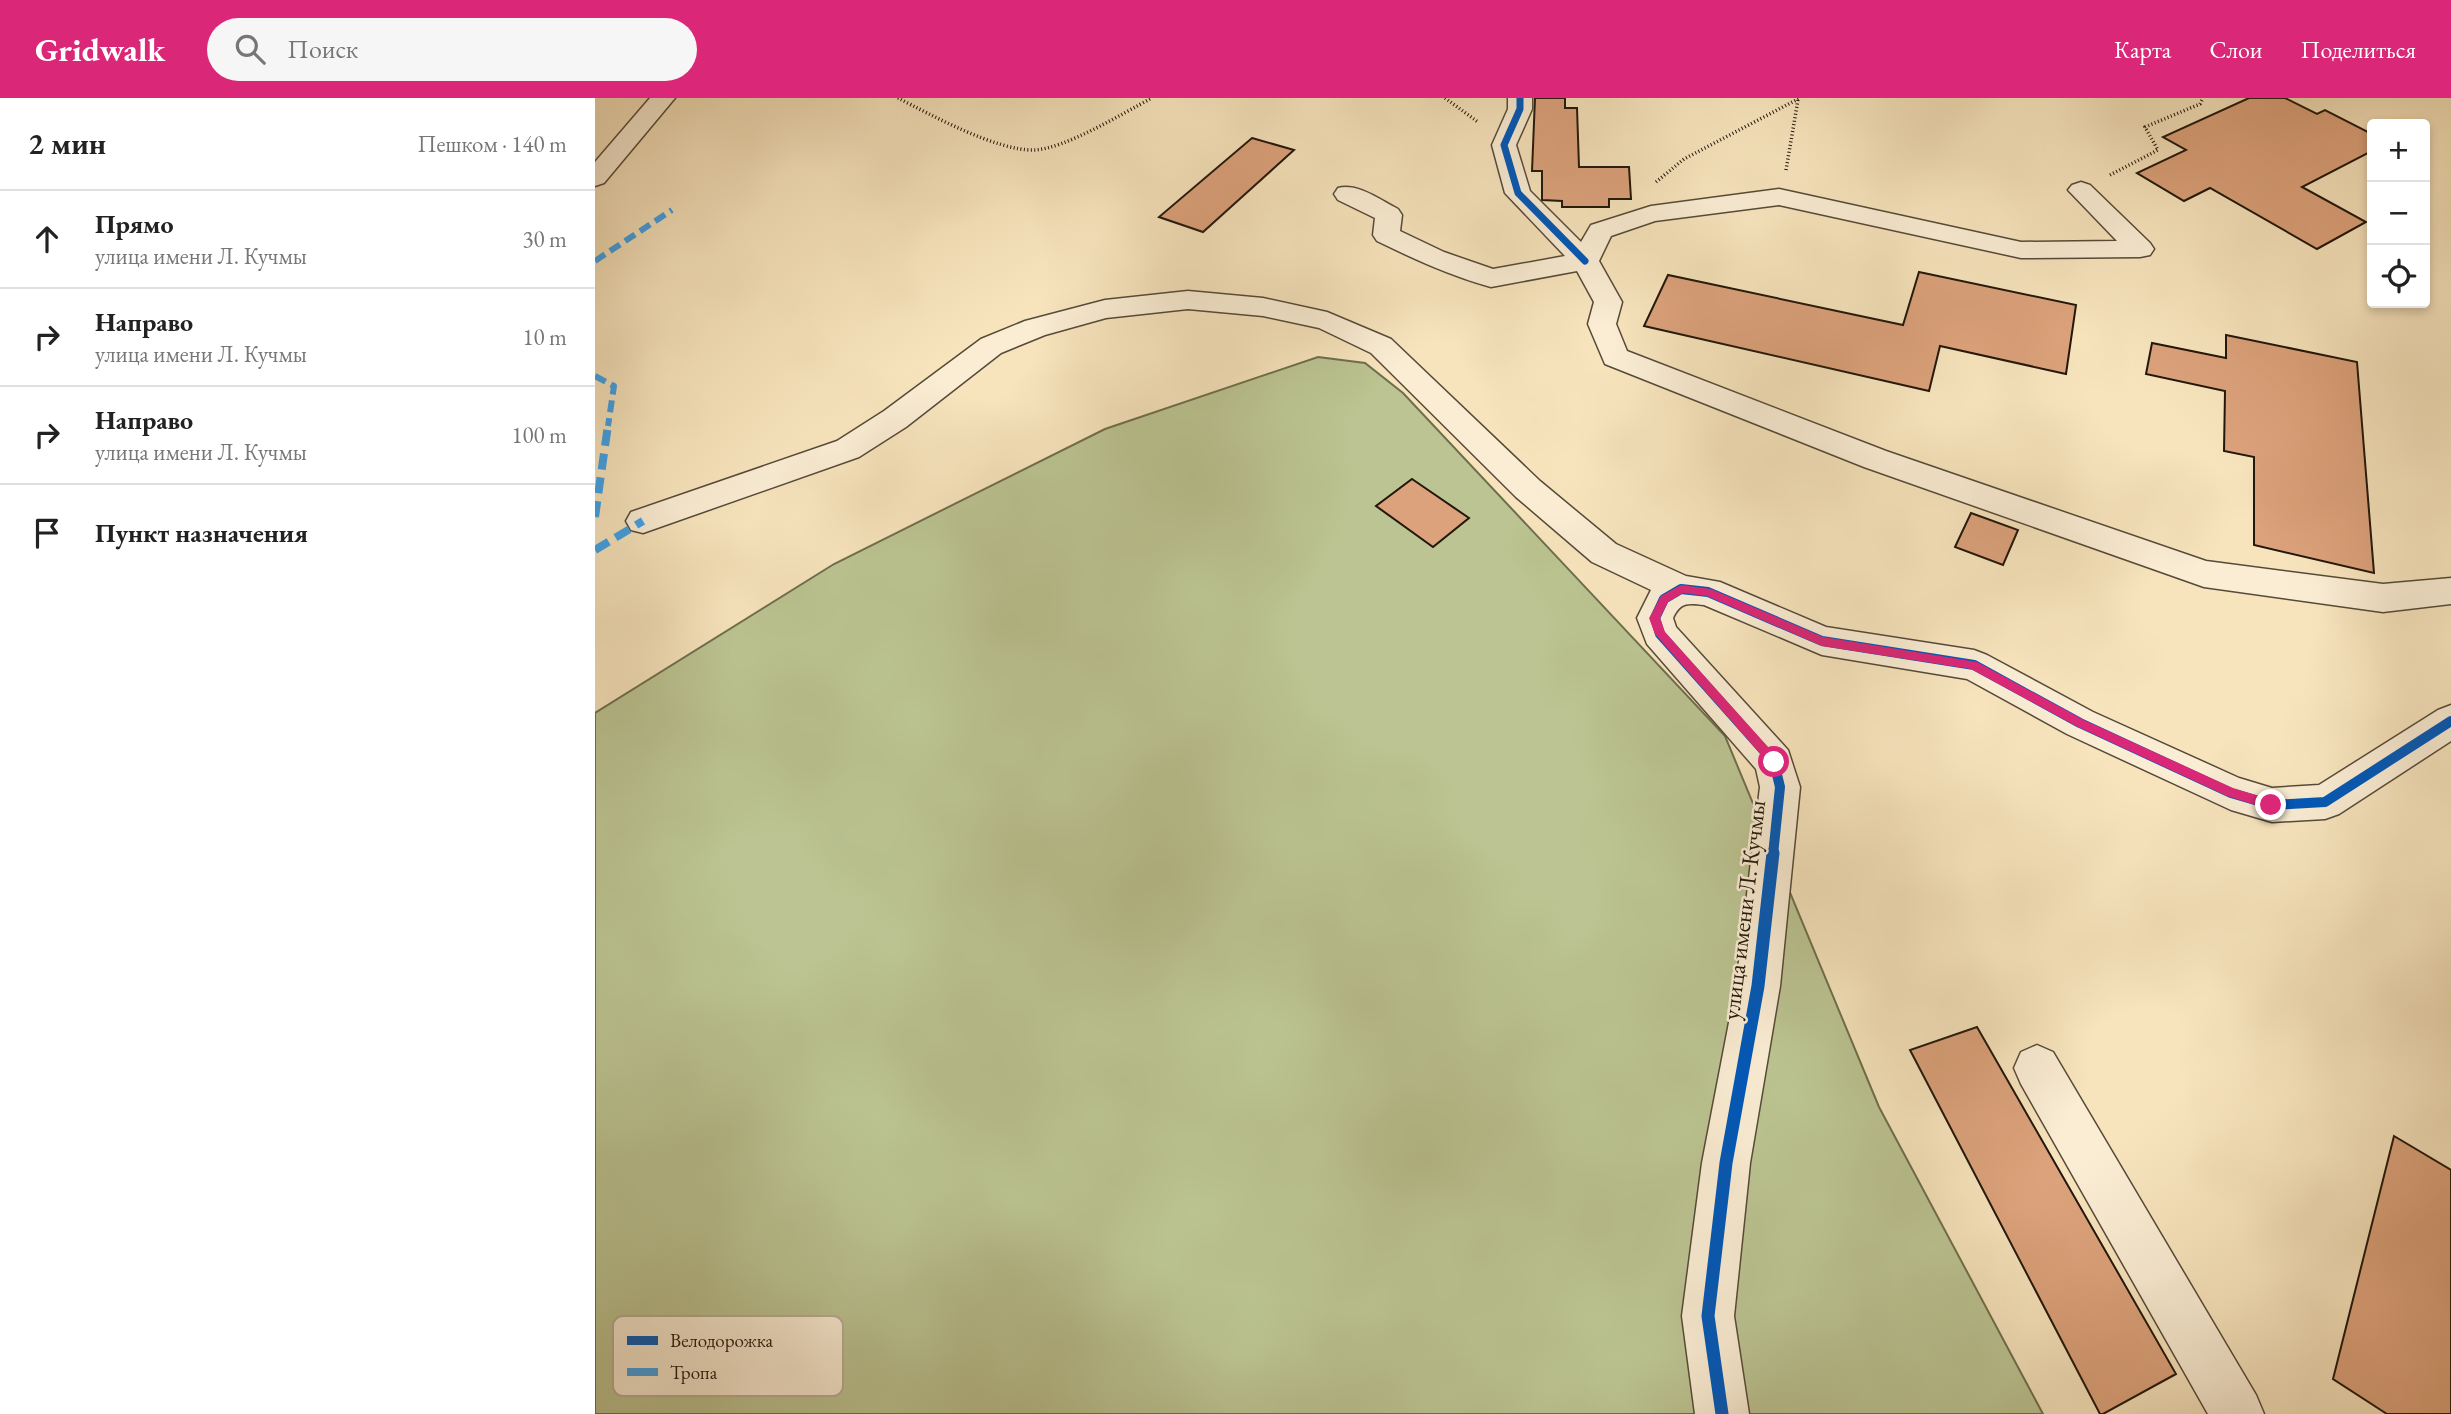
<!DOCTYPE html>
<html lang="ru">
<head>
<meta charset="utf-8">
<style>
	body { margin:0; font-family:"EB Garamond",serif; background:#f6f6f6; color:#222 }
	.controls { position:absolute; right:21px; top:21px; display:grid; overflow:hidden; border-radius:7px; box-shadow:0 4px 10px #0003 }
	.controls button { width:63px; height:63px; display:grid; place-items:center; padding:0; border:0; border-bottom:2px solid #e0e0e0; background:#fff; color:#222; font:35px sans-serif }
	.stop { position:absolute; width:21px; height:21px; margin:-16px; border:5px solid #db2777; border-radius:50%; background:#fff }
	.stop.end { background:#db2777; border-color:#fff; box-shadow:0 2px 7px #0008 }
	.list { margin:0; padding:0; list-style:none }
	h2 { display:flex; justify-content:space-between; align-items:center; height:91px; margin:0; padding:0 28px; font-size:30px }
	h2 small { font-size:23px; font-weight:400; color:#767676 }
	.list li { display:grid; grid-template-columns:46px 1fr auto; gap:21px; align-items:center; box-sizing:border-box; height:98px; padding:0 28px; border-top:2px solid #e0e0e0 }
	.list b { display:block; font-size:26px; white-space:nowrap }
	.list p { margin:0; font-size:23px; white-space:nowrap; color:#767676 }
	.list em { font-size:23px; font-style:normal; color:#767676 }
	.icon { flex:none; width:38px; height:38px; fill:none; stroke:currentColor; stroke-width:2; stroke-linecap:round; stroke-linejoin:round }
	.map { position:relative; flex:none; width:1856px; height:1316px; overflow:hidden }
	header { display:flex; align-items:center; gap:42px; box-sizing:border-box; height:98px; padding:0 35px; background:#db2777; color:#fff }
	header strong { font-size:33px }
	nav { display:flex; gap:38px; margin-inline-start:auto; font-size:24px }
	.search { width:490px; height:63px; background:#f6f6f6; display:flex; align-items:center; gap:18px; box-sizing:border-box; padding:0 24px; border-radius:38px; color:#767676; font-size:26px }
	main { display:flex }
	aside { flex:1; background:#fff }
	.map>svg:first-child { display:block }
	.green { fill:#bbc492; stroke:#6e6e4e; stroke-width:2 }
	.building { fill:#dca27b; stroke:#21170b; stroke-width:2 }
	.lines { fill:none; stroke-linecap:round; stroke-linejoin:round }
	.minor-casing { stroke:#564a38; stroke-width:3 }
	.path { stroke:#21170b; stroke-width:3.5; stroke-dasharray:1 2.5; stroke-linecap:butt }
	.minor { fill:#faedd4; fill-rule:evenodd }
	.quiet-far1 { stroke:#3ea2e9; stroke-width:6; stroke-dasharray:12 6; stroke-linecap:butt }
	.quiet { stroke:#3ea2e9; stroke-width:8; stroke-dasharray:16 8; stroke-linecap:butt }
	.cycleway-far2-casing { stroke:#faedd4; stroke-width:10 }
	.cycleway-far1-casing { stroke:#faedd4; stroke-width:14 }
	.cycleway-casing { stroke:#faedd4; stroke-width:18 }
	.cycleway-far2 { stroke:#0057b8; stroke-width:7 }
	.cycleway-far1 { stroke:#0057b8; stroke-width:10 }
	.cycleway { stroke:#0057b8; stroke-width:13 }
	.route { fill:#db2777 }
	.labels { text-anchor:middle; stroke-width:5; stroke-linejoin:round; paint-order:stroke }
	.street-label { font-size:24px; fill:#21170b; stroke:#faedd4 }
	.key { fill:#faedd4; stroke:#b9ad98; stroke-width:2 }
	.key-label { font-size:19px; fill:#21170b }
</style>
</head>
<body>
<header>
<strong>Gridwalk</strong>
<div class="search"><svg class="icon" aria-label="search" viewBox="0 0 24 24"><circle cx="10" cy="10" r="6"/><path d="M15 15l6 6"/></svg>Поиск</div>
<nav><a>Карта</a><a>Слои</a><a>Поделиться</a></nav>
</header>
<main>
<aside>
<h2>2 мин<small>Пешком · 140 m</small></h2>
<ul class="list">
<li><svg class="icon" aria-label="ahead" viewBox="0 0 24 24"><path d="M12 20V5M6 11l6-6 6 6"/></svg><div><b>Прямо</b><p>улица имени Л. Кучмы</p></div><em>30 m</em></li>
<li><svg class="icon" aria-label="right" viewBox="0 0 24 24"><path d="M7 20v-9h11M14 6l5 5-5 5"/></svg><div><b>Направо</b><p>улица имени Л. Кучмы</p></div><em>10 m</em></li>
<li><svg class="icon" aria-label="right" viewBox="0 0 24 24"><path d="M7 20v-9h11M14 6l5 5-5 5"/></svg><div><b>Направо</b><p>улица имени Л. Кучмы</p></div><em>100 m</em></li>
<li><svg class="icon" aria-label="arrive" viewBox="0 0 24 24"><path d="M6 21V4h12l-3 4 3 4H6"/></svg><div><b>Пункт назначения</b></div></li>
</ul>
</aside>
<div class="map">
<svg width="1856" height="1316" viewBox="0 0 1856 1316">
	<rect width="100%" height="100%" fill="#f7e4bd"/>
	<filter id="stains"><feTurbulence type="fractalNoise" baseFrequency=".00286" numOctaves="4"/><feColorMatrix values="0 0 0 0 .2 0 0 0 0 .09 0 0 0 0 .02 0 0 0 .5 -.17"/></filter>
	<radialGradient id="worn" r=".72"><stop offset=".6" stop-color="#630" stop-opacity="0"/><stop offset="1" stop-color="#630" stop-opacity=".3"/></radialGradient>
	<!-- green -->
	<path class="green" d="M 723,259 L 770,265 L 808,295 L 1130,638 L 1284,1009 L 1448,1316 L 0,1316 L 0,615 L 239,466 L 510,331 Z"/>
	<!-- building -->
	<path class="building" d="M 940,0 L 970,0 L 970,10 L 982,10 L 984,69 L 1034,69 L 1036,101 L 1014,101 L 1014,109 L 967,109 L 967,103 L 947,102 L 947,73 L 937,73 Z
		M 1654,0 L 1690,0 L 1722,16 L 1730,12 L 1777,36 L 1777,53 L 1707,89 L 1771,124 L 1722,151 L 1615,90 L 1589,103 L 1542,75 L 1591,52 L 1568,39 Z
		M 657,40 L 699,52 L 608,134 L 564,119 Z
		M 1324,174 L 1481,207 L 1471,276 L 1345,248 L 1334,293 L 1049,228 L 1073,177 L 1308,227 Z
		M 1631,237 L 1762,264 L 1779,475 L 1659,447 L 1659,359 L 1629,353 L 1630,293 L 1551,276 L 1557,245 L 1631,260 Z
		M 817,381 L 874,420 L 838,449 L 781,408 Z
		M 1376,415 L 1423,432 L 1408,467 L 1360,449 Z
		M 1382,929 L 1581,1276 L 1508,1316 L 1505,1316 L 1315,952 Z
		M 1799,1038 L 1856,1072 L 1856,1316 L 1792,1316 L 1738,1281 Z"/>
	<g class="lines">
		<!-- minor casing -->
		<g class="minor-casing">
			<path id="minor" d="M 55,0 L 80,0 L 9,85 L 0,88 L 0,64 Z
				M 913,0 L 937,0 L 937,11 L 921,47 L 935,93 L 986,144 L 996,127 L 1056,108 L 1184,91 L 1426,144 L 1522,143 L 1473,92 L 1477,87 L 1486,84 L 1495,87 L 1555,145 L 1559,151 L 1555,157 L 1545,159 L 1426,160 L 1184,107 L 1060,123 L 1016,138 L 1004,163 L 1027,204 L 1021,226 L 1032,253 L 1291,353 L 1611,463 L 1788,486 L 1856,480 L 1856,506 L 1788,514 L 1609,489 L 1269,369 L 1010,266 L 993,226 L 999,204 L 982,173 L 896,189 C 856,178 819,161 782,143 L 778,137 L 780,120 L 743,102 L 739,96 L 743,90 C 763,85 785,102 803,111 L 807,117 L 805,133 L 849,154 L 898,171 L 970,158 L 910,95 L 897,47 L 913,11 Z
				M 593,193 L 668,200 L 732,214 L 796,241 L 945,383 L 1021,446 L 1091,478 L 1125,484 L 1231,529 L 1379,552 L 1392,557 L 1498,614 L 1644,680 L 1677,690 L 1724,687 L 1843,612 L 1856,607 L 1856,643 L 1744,716 L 1730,721 L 1677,724 L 1636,712 L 1472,636 L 1372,581 L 1227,557 L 1109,507 C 1093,505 1085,504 1078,520 L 1081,529 L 1193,652 L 1205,689 L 1185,888 L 1155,1065 L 1139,1218 L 1154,1316 L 1100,1316 L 1087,1218 L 1107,1065 L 1141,888 L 1165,689 L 1161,671 L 1052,546 L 1042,520 L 1056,492 L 997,464 L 921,399 L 776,255 L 724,230 L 668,218 L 593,211 L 511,220 L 450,237 L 406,255 L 311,329 L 264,359 L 48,435 L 36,432 L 31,423 L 36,414 L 242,343 L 289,313 L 386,241 L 430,223 L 510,202 Z
				M 1442,947 L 1458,954 L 1661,1297 L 1669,1316 L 1613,1316 L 1426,986 L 1419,970 L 1426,954 Z"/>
		</g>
		<!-- path -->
		<path class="path" d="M 303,0 C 336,17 402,53 439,52 C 470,51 528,15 557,0
			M 850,0 L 883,24
			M 1191,72 L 1203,2
			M 1515,77 L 1563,52 L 1550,29 L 1605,6 L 1608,0
			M 1061,84 L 1089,61 L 1205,0"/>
		<!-- minor -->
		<use href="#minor" class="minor"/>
		<!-- quiet-far1 -->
		<path class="quiet-far1" d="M 0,163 L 77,112
			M 0,278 L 19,288 L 13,328"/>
		<!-- quiet -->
		<path class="quiet" d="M 0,419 L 13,327
			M 0,452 L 48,423"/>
		<!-- cycleway-far2 casing -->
		<g class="cycleway-far2-casing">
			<path id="cycleway-far2" d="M 925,0 L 925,11 L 909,47 L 923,95 L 990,163"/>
		</g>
		<!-- cycleway-far1 casing -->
		<g class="cycleway-far1-casing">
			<path id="cycleway-far1" d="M 1178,757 L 1185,689 L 1179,664 L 1065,536 L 1060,520 L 1069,501 L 1086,491 L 1113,494 L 1227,543 L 1379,567 L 1485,625 L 1636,695 L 1677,707 L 1730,704 L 1856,623"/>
		</g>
		<!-- cycleway casing -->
		<g class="cycleway-casing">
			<path id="cycleway" d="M 1127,1316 L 1113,1218 L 1131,1065 L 1163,888 L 1178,755"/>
		</g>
		<!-- cycleway-far2 -->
		<use href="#cycleway-far2" class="cycleway-far2"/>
		<!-- cycleway-far1 -->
		<use href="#cycleway-far1" class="cycleway-far1"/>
		<!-- cycleway -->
		<use href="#cycleway" class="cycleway"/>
	</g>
	<!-- route -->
	<path class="route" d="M 1086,487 L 1116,491 L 1228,539 L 1382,564 L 1489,622 L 1638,690 L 1681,703 L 1682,707 L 1676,712 L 1632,698 L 1481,628 L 1376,571 L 1227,548 L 1112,498 L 1088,495 L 1073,504 L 1065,520 L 1070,534 L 1183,660 L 1183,667 L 1175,667 L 1060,536 L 1054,520 L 1056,517 L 1066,498 Z"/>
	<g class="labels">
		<!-- street labels -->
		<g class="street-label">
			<text transform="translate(1149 812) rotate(-83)" y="8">улица имени Л. Кучмы</text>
		</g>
	</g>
	<!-- legend -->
	<rect x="18" y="1218" width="230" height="80" rx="10" class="key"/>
	<rect x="32" y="1238" width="31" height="9" fill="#0057b8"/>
	<rect x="32" y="1270" width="31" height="8" fill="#3ea2e9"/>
	<g class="key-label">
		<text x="75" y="1249">Велодорожка</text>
		<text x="75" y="1281">Тропа</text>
	</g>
	<rect width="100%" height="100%" filter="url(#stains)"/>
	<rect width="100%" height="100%" fill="url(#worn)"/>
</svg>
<div class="controls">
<button>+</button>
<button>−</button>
<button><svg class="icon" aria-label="locate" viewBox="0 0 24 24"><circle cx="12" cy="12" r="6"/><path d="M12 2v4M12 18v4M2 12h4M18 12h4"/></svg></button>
</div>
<div class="stop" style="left:1179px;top:664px"></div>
<div class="stop end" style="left:1676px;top:707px"></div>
</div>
</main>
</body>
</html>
